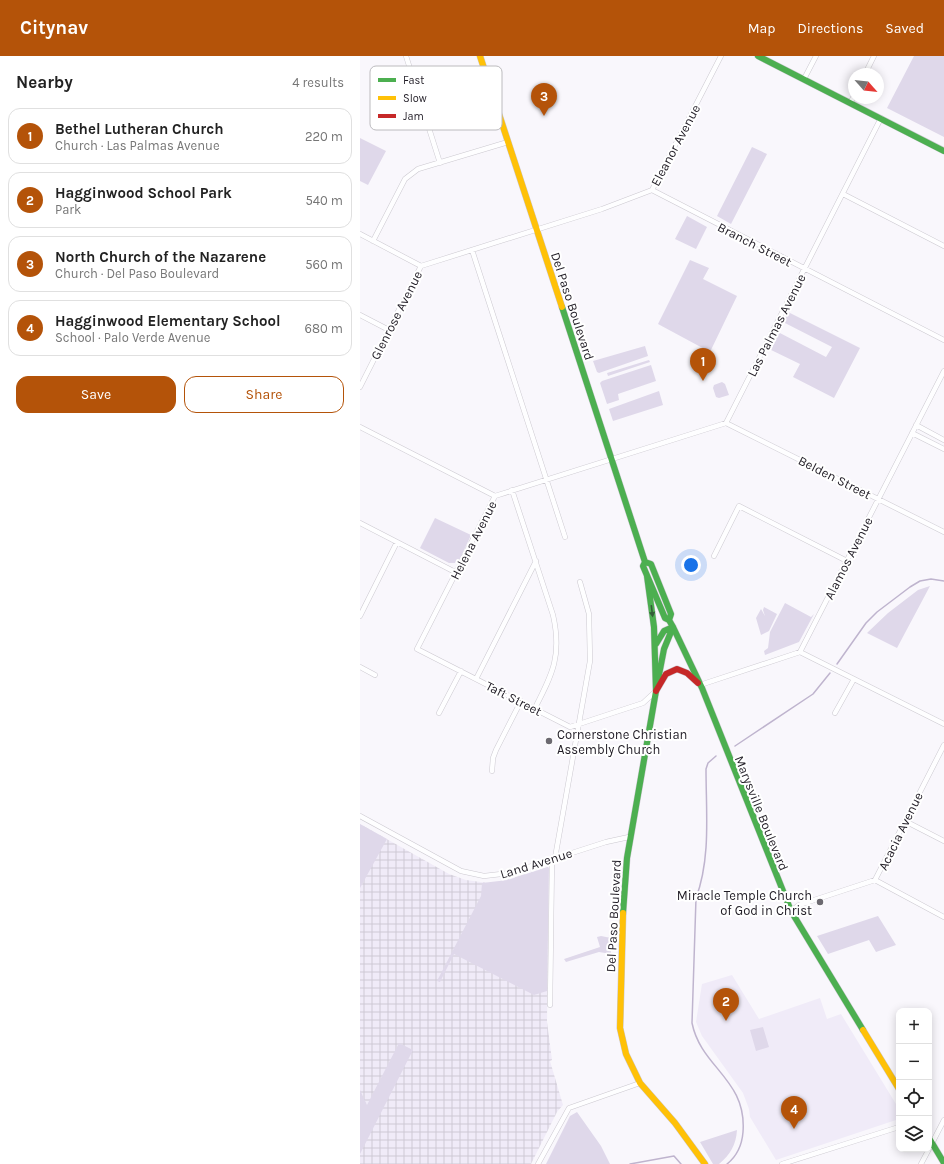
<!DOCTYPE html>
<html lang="en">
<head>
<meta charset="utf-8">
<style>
	body { margin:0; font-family:Karla,sans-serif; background:#f2f2f2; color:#222 }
	.controls { position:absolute; right:12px; bottom:12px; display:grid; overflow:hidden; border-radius:8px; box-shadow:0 2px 10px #0003 }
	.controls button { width:36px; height:36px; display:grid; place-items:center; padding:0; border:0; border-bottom:1px solid #e0e0e0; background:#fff; color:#222; font:20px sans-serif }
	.compass { position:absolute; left:488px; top:12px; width:36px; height:36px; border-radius:50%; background:#fff; box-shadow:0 2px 10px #0003; rotate:117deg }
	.you { position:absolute; left:331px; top:509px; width:14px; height:14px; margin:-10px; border:3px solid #fff; border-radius:50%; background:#1a73e8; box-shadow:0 0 0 6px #1a73e833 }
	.badge { display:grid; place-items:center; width:26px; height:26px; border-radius:50%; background:#b45309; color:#fff; font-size:13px; font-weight:700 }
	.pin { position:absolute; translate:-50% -33px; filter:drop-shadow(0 1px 2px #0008) }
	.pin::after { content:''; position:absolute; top:21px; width:14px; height:12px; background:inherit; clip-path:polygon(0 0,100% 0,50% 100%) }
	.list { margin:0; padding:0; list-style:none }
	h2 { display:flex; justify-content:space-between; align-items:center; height:52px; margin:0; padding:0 16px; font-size:17px }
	h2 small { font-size:13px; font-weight:400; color:#767676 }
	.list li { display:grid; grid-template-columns:26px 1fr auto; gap:12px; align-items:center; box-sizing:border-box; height:56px; margin:0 8px 8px; padding:0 8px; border:1px solid #e0e0e0; border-radius:12px }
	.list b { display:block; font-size:15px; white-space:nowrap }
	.list p { margin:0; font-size:13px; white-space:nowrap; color:#767676 }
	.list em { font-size:13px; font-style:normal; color:#767676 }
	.actions { display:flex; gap:8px; padding:12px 16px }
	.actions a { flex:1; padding:9px 0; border:1px solid #b45309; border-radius:12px; text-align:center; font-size:14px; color:#b45309 }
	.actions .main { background:#b45309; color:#fff }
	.icon { flex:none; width:22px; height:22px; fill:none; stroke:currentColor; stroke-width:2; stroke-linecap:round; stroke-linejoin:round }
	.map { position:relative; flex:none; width:584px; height:1108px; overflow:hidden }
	header { display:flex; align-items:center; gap:24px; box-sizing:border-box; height:56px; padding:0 20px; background:#b45309; color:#fff }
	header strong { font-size:19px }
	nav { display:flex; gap:22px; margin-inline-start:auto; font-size:14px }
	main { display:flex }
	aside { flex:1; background:#fff }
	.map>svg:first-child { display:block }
	.built { fill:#f0ebf8 }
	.industrial { fill:url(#industrial-grid) }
	.green { fill:#dfd8ea }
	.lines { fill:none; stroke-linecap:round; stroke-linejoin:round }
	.stream { stroke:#bfb4ce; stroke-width:1.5 }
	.street-casing { stroke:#ccc9d0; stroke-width:5.5 }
	.fast-casing { stroke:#ccc9d0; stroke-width:7 }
	.slow-casing { stroke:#ccc9d0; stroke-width:7 }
	.jam-casing { stroke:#ccc9d0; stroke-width:7 }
	.street { stroke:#fefeff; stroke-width:4.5 }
	.fast { stroke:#4caf50; stroke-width:6 }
	.slow { stroke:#ffc107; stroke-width:6 }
	.jam { stroke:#c62828; stroke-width:6 }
	.oneway { fill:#345e38 }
	.poi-dot { fill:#6c6970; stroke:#fff; stroke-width:1.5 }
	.labels { text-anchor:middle; stroke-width:4; stroke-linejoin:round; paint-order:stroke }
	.street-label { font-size:13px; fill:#201c25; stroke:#fff }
	.poi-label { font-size:13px; fill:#201c25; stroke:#fff; text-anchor:start }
	.key { fill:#fff; stroke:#bcbbbe; stroke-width:1 }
	.key-label { font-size:11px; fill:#201c25 }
</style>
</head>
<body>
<header>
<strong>Citynav</strong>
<nav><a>Map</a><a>Directions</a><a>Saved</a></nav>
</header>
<main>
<aside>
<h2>Nearby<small>4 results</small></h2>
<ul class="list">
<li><span class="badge">1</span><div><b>Bethel Lutheran Church</b><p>Church · Las Palmas Avenue</p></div><em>220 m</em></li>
<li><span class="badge">2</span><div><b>Hagginwood School Park</b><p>Park</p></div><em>540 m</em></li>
<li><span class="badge">3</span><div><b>North Church of the Nazarene</b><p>Church · Del Paso Boulevard</p></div><em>560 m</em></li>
<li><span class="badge">4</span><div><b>Hagginwood Elementary School</b><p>School · Palo Verde Avenue</p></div><em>680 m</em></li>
</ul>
<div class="actions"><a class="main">Save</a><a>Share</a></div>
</aside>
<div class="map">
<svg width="584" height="1108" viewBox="0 0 584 1108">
	<defs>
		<pattern id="industrial-grid" width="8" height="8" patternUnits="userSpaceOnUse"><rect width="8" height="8" fill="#f0ebf8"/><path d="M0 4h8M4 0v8" fill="none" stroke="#cec9d4"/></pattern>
	</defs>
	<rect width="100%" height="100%" fill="#f9f7fc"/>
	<!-- built -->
	<path class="built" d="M 372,919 L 399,963 L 460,942 L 467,963 L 481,958 L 539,1053 L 539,1063 L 416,1104 L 390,1061 L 389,1053 L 383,1037 L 342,980 L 336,966 L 342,928 Z"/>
	<!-- industrial -->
	<path class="industrial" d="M 0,768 L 89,818 L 106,824 L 128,827 L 143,825 L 188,811 L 187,966 L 192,1004 L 190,1005 L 203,1049 L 197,1056 L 171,1108 L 0,1108 Z"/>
	<!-- green -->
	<path class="green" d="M 554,0 L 584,0 L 584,81 L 527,52 Z
		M 0,82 L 26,95 L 8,129 L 0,125 Z
		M 392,91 L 407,98 L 371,168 L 357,160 Z
		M 327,160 L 347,171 L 336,193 L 315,183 Z
		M 330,204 L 349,212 L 343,223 L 377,240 L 350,296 L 298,268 Z
		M 428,256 L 500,292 L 474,342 L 433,321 L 440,308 L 409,293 L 418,276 L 466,301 L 472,291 L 423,266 Z
		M 285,290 L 288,300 L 239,317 L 237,316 L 233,305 Z
		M 289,304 L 290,306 L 248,320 L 247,317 Z
		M 291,309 L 296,325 L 258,338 L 259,344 L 247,348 L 240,327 L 242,325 Z
		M 362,326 L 365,328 L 369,339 L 359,342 L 356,341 L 353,332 L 354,329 Z
		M 299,335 L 303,349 L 253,365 L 249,353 Z
		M 75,462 L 111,479 L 100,503 L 95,507 L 89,507 L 60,492 Z
		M 570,530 L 537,592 L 507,577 L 528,557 L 558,534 Z
		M 425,547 L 451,561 L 454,558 L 439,586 L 405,599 L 404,595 L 408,592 L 410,576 Z
		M 404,551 L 417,558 L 409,575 L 401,579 L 396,562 L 401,553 L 405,560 L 403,554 Z
		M 0,768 L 27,783 L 0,832 Z
		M 188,811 L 189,812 L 187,935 L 174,939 L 94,898 L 80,926 L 77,925 L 121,840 L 122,827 L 148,824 Z
		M 518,860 L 536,889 L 516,896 L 509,884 L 468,898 L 457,880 Z
		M 241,880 L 251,882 L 251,898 L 239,896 L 206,906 L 204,903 L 240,891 L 237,881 Z
		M 403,971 L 409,991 L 396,995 L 390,974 Z
		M 39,987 L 53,994 L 0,1098 L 0,1034 L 7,1049 Z
		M 217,1056 L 241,1090 L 250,1108 L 186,1108 L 210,1060 Z
		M 377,1074 C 376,1089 370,1099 359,1108 L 353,1108 L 340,1086 Z"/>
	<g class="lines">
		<!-- stream -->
		<path class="stream" d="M 477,608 L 506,567 L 517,556 L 550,531 L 560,525 L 571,523 L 584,525
			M 375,690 L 453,638 L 470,617
			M 356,700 L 348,707 L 346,713 C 346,756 351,802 336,842 L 332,967 C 341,1012 387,1023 383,1076 C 382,1089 377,1100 367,1108
			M 270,1108 L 314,1100 L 321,1108"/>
		<!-- street casing -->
		<g class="street-casing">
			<path id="street" d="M 46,0 L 80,107
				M 505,18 L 514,0
				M 444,23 L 456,0
				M 490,47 L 494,40
				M 23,55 L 39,55 L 61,48
				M 292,134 L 584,284
				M 483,138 L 584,190
				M 0,178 L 61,210
				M 13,185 L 45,123 L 58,113 L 148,86
				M 112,194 L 205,481
				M 0,259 L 29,274
				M 0,331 L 61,210 L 242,153 L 292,134 L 361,0
				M 366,367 L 584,476
				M 556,369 L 584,384
				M 0,371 L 135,440
				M 552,377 L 584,393
				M 152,434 L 193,559 C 202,599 193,617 175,652
				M 0,467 L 97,517
				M 354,500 L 379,450 L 487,505
				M 0,560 L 37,486
				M 440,596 L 584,668
				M 0,611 L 15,619
				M 116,623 L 176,505
				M 340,629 L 440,596 L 584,315
				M 296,635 L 283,647 L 210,671 L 57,593 L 135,440 L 366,367 L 521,62
				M 79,657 L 101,615
				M 475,657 L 494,623
				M 132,715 L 133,702 L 136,694 L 161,645
				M 0,760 L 101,815 L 124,820 L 150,817 L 246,786 L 269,781
				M 545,765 L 584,785
				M 195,802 L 230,605 L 229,558 L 220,526
				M 515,824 L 584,861
				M 431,855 L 439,849 L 515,824 L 584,689
				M 190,949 L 192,802
				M 569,1093 L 584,1064
				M 178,1108 L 209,1052 L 280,1027
				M 422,1108 L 539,1071
				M 561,1108 L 569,1093"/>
		</g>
		<!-- fast casing -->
		<g class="fast-casing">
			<path id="fast" d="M 398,0 L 584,95
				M 202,251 L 285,506
				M 285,506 L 283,510 L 305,562 L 309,564 L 313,571 L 342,632 L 431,855 L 503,974
				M 285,506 L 291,508 L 311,558 L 309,564
				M 296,588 L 304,575 L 313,571
				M 298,624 L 304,593 L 313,571
				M 263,857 L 267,802 L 296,635 L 294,571 L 287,520
				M 569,1082 L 584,1107"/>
		</g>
		<!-- slow casing -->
		<g class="slow-casing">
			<path id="slow" d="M 120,0 L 202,251
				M 263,857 L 260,972 L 266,998 L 280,1027 L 315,1067 L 345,1108
				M 503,974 L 539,1033"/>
		</g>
		<!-- jam casing -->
		<g class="jam-casing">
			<path id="jam" d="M 296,635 L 306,618 L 317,613 L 327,617 L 338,627"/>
		</g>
		<!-- street -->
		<use href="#street" class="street"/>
		<!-- fast -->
		<use href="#fast" class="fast"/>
		<!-- slow -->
		<use href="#slow" class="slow"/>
		<!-- jam -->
		<use href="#jam" class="jam"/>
	</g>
	<!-- one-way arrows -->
	<defs><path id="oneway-solid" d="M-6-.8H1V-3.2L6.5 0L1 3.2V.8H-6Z"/></defs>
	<use class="oneway" href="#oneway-solid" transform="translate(292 555) rotate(83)"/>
	<!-- markers -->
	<g class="poi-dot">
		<circle cx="189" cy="685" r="4"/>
		<circle cx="460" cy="846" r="4"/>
	</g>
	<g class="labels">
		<!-- street labels -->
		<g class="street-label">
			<text transform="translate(315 89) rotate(-62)" y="5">Eleanor Avenue</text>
			<text transform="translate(395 188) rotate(27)" y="5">Branch Street</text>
			<text transform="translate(213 250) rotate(72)" y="5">Del Paso Boulevard</text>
			<text transform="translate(36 259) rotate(-63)" y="5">Glenrose Avenue</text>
			<text transform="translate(416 269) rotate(-63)" y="5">Las Palmas Avenue</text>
			<text transform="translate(475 421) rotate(27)" y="5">Belden Street</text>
			<text transform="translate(113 484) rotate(-63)" y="5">Helena Avenue</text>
			<text transform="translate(488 502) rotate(-63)" y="5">Alamos Avenue</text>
			<text transform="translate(154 642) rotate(27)" y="5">Taft Street</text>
			<text transform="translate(402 757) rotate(68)" y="5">Marysville Boulevard</text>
			<text transform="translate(540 775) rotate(-64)" y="5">Acacia Avenue</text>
			<text transform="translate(176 807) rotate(-17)" y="5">Land Avenue</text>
			<text transform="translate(253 860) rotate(-87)" y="5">Del Paso Boulevard</text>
		</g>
		<!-- poi labels -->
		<g class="poi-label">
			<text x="197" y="683">Cornerstone Christian<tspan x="197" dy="15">Assembly Church</tspan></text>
			<text x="452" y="844" text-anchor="end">Miracle Temple Church<tspan x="452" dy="15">of God in Christ</tspan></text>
		</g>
	</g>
	<!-- legend -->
	<rect x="10" y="10" width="132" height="64" rx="6" class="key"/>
	<rect x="18" y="22" width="18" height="4" fill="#4caf50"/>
	<rect x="18" y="40" width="18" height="4" fill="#ffc107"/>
	<rect x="18" y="58" width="18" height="4" fill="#c62828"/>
	<g class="key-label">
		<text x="43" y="28">Fast</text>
		<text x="43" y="46">Slow</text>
		<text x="43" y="64">Jam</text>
	</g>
</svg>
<div class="controls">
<button>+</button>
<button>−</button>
<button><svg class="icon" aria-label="locate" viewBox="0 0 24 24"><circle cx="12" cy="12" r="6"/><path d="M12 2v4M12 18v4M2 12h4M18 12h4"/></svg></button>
<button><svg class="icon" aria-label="layers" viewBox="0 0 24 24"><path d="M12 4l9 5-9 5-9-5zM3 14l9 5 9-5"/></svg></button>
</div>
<svg class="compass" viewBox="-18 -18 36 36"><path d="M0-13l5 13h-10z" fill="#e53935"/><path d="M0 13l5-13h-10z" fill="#767676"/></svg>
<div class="you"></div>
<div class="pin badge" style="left:343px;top:325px">1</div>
<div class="pin badge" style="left:366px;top:965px">2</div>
<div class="pin badge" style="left:184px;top:60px">3</div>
<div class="pin badge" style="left:434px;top:1073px">4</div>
</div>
</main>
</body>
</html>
